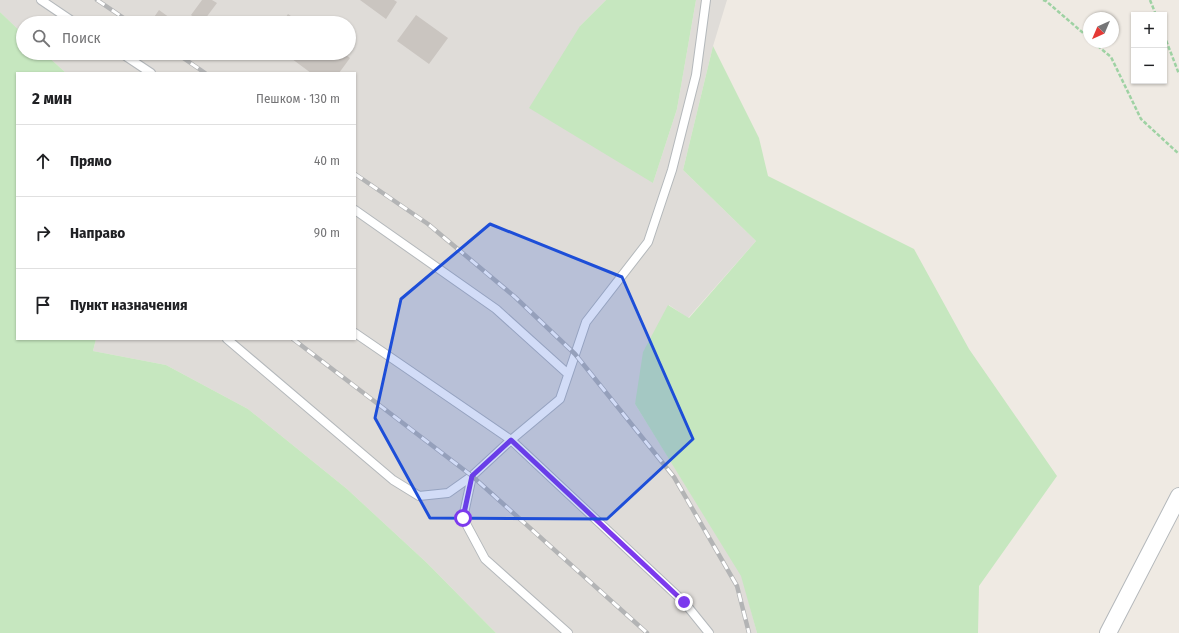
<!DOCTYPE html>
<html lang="ru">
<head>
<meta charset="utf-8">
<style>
	body { margin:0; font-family:"Fira Sans Condensed",sans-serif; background:#f2f2f2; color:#202124 }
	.controls { position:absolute; right:12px; top:12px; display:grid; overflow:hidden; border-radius:0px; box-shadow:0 1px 3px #0004 }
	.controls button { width:36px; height:36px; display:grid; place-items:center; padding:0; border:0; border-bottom:1px solid #e0e0e0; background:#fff; color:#202124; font:20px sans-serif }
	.compass { position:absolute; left:1083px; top:12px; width:36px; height:36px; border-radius:50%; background:#fff; box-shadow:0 1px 3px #0004; rotate:224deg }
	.stop { position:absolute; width:12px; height:12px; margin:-9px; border:3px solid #7c3aed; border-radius:50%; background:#fff }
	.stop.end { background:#7c3aed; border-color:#fff; box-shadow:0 1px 4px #0008 }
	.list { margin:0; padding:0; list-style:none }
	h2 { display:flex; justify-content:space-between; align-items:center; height:52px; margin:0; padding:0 16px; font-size:17px }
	h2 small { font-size:13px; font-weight:400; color:#757577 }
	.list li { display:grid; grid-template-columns:26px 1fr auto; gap:12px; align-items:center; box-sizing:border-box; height:72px; padding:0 16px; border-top:1px solid #e0e0e0 }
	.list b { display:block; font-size:15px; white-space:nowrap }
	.list em { font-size:13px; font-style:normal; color:#757577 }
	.icon { flex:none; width:22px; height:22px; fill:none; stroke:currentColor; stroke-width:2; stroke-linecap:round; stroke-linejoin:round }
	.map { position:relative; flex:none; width:1179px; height:633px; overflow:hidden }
	.search { position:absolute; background:#fff; box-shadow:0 1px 3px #0004; left:16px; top:16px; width:340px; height:44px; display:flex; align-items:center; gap:10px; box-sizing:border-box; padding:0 14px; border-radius:22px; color:#757577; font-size:15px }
	.panel { position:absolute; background:#fff; box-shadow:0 1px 3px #0004; left:16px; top:72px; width:340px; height:268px; border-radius:0px }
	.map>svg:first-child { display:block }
	.industrial { fill:#dfdcd8 }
	.green { fill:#c6e7bf }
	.building { fill:#cac5c0 }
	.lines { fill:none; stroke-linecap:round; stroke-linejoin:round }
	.service-casing { stroke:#b4b8bb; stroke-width:10 }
	.minor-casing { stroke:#b4b8bb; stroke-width:18 }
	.path { stroke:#9ed2a3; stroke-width:2.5; stroke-dasharray:4 2; stroke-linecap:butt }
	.service { stroke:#fff; stroke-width:8 }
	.minor { stroke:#fff; stroke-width:16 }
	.rail-casing { stroke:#b3b4b5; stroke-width:4.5 }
	.rail { stroke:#fff; stroke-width:3; stroke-dasharray:9; stroke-linecap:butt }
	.route { stroke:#7c3aed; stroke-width:5 }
	.marked { fill:#1d4ed8; fill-opacity:0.2; stroke:#1d4ed8; stroke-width:3; stroke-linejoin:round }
</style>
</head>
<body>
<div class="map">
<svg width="1179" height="633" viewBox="0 0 1179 633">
	<rect width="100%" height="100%" fill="#efeae3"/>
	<!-- industrial -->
	<path class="industrial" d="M 0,0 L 606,0 L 580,26 L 653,183 L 677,109 L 696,0 L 727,0 L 713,46 L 683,170 L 756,241 L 688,318 L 669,305 L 635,404 L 742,576 L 757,633 L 496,633 L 427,563 L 347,489 L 248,409 L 166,365 L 93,351 L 96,339 L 355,339 L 355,73 L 66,73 L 44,53 L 349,53 L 349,23 L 23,23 L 23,34 L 0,12 Z"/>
	<!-- green -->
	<path class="green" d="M 606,0 L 696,0 L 677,109 L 653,183 L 529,108 L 580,26 Z
		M 0,12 L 23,34 L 23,53 L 44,53 L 66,73 L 17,73 L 17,339 L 96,339 L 93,351 L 166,365 L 248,409 L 347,489 L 427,563 L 496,633 L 0,633 Z
		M 713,46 L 759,138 L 768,176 L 914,249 L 969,349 L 1057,476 L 979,586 L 978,633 L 757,633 L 741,576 L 635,404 L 643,352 L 668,305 L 689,318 L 756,241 L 683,170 Z"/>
	<!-- building -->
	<path class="building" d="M 202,0 L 212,0 L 217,3 L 202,23 L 191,15 Z
		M 360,0 L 394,0 L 397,2 L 386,19 Z
		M 159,10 L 177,23 L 150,23 Z
		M 288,14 L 301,23 L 282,23 Z
		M 416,15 L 448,38 L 429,64 L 397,41 Z
		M 284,53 L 343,53 L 350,58 L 339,73 L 311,73 Z"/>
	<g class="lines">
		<!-- service casing -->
		<g class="service-casing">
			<path id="service" d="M 41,0 L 75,23
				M 121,53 L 151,73
				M 355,210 L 496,309 L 568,374
				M 355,333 L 511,440 L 684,602 L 709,633
				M 227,339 L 393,480 L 419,496 L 448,493 L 472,476
				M 568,633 L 485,559 L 463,518 L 472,476 L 511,440 L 560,399 L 586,322 L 648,242 L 672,170 L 696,75 L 706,0"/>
		</g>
		<!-- minor casing -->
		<g class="minor-casing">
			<path id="minor" d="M 1108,633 L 1179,496"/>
		</g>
		<!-- path -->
		<path class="path" d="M 1043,0 L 1046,1 L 1089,38
			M 1150,0 L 1156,15
			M 1164,35 L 1179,74
			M 1093,42 L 1111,57 L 1141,119 L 1179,154"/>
		<!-- service -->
		<use href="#service" class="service"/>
		<!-- minor -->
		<use href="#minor" class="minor"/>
		<!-- rail casing -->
		<g class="rail-casing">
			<path id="rail" d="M 97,0 L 131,23
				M 176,53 L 205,73
				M 355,174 L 428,224 L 515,297 L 575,354 L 674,477 L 737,586 L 749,633
				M 293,339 L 472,476 L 647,633"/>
		</g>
		<!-- rail -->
		<use href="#rail" class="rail"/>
	</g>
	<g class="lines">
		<!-- route -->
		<path class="route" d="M 463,518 L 472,476 L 511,440 L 684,602"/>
	</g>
	<!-- marked area -->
	<path class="marked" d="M 490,224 L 622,277 L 693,439 L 607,519 L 430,518 L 375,418 L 401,299 Z"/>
</svg>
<div class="controls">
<button>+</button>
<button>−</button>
</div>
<svg class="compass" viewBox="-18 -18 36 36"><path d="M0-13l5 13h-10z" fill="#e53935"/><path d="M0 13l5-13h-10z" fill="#757577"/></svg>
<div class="stop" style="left:463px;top:518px"></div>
<div class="stop end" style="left:684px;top:602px"></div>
<div class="search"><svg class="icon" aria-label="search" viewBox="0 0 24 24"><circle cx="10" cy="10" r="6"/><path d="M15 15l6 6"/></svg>Поиск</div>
<section class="panel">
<h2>2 мин<small>Пешком · 130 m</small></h2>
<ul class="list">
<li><svg class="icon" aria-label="ahead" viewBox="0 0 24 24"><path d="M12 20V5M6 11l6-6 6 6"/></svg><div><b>Прямо</b></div><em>40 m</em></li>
<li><svg class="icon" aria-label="right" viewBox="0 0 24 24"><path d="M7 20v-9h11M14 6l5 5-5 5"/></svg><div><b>Направо</b></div><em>90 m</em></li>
<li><svg class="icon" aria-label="arrive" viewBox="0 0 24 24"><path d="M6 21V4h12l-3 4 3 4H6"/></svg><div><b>Пункт назначения</b></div></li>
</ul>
</section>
</div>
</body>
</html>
